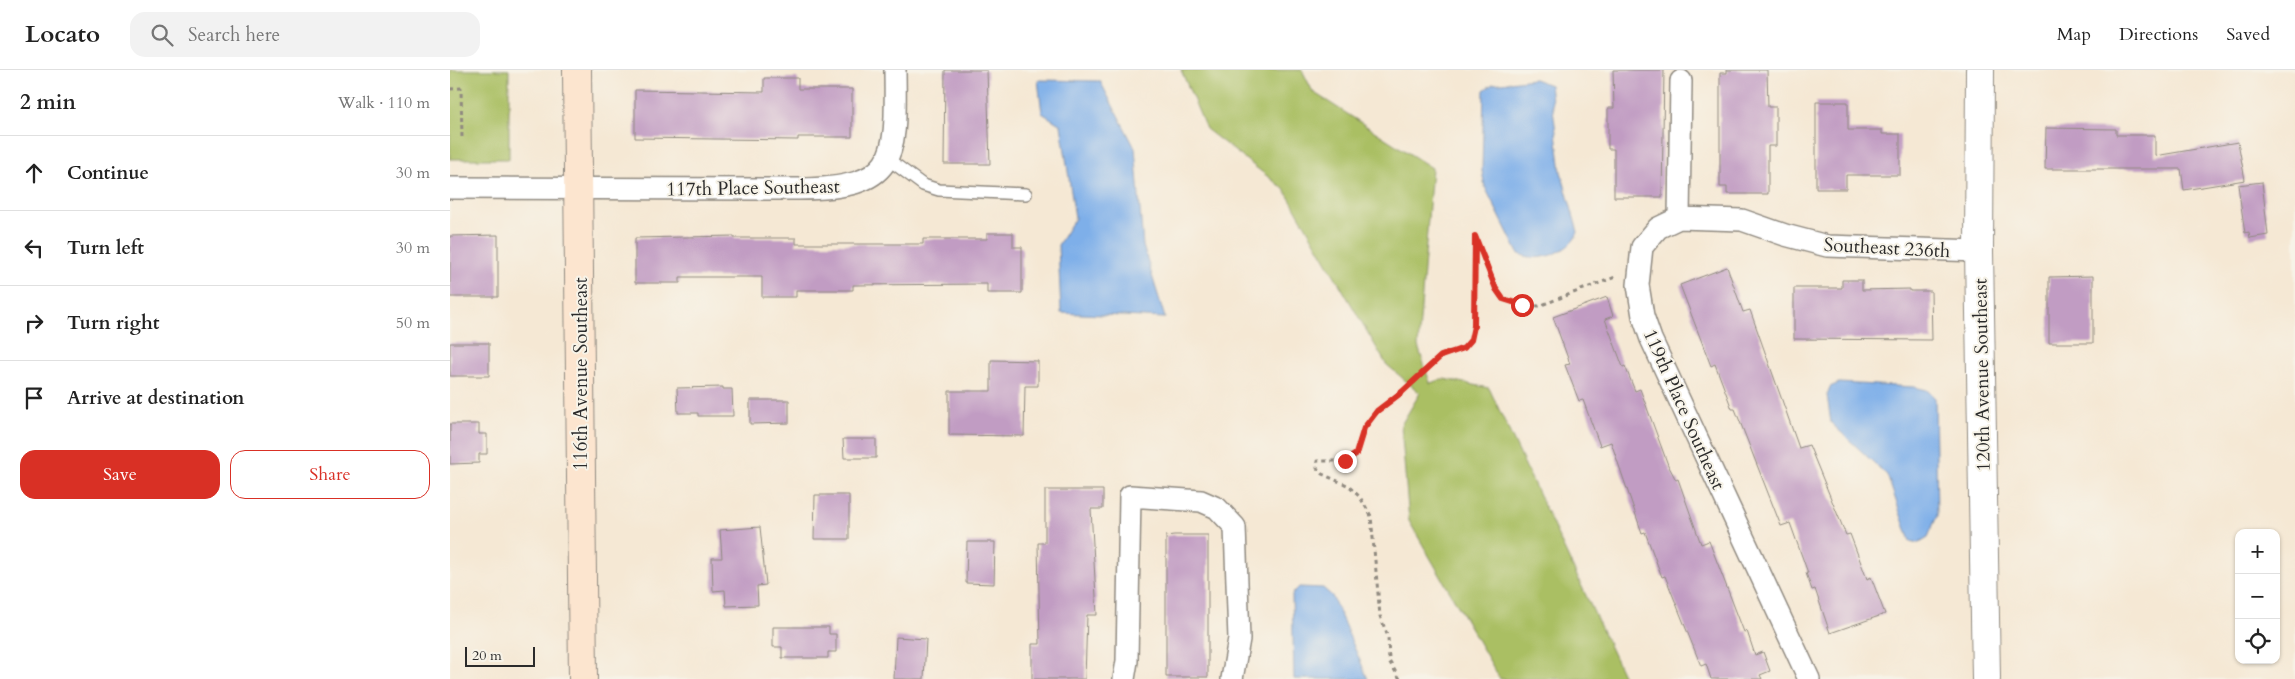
<!DOCTYPE html>
<html lang="en">
<head>
<meta charset="utf-8">
<style>
	body { margin:0; font-family:Cardo,serif; background:#f2f2f2; color:#222 }
	.controls { position:absolute; right:15px; bottom:15px; display:grid; overflow:hidden; border-radius:10px; box-shadow:0 1px 4px #0004 }
	.controls button { width:45px; height:45px; display:grid; place-items:center; padding:0; border:0; border-bottom:1px solid #e0e0e0; background:#fff; color:#222; font:25px sans-serif }
	.scale { position:absolute; left:15px; bottom:12px; width:70px; box-sizing:border-box; padding-left:5px; border:2px solid #2b2b2b; border-top:0; font-size:14px; line-height:18px; white-space:nowrap; color:#2b2b2b; -webkit-text-stroke:4px #f7f3e8; paint-order:stroke }
	.stop { position:absolute; width:15px; height:15px; margin:-11px; border:4px solid #d93025; border-radius:50%; background:#fff }
	.stop.end { background:#d93025; border-color:#fff; box-shadow:0 1px 5px #0008 }
	.list { margin:0; padding:0; list-style:none }
	h2 { display:flex; justify-content:space-between; align-items:center; height:65px; margin:0; padding:0 20px; font-size:21px }
	h2 small { font-size:16px; font-weight:400; color:#767676 }
	.list li { display:grid; grid-template-columns:32px 1fr auto; gap:15px; align-items:center; box-sizing:border-box; height:75px; padding:0 20px; border-top:1px solid #e0e0e0 }
	.list b { display:block; font-size:19px; white-space:nowrap }
	.list em { font-size:16px; font-style:normal; color:#767676 }
	.actions { display:flex; gap:10px; padding:15px 20px }
	.actions a { flex:1; padding:11px 0; border:1px solid #d93025; border-radius:15px; text-align:center; font-size:18px; color:#d93025 }
	.actions .main { background:#d93025; color:#fff }
	.icon { flex:none; width:28px; height:28px; fill:none; stroke:currentColor; stroke-width:2; stroke-linecap:round; stroke-linejoin:round }
	.map { position:relative; flex:none; width:1845px; height:609px; overflow:hidden }
	header { display:flex; align-items:center; gap:30px; box-sizing:border-box; height:70px; padding:0 25px; background:#fff; border-bottom:1px solid #e0e0e0 }
	header strong { font-size:24px }
	nav { display:flex; gap:28px; margin-inline-start:auto; font-size:18px }
	.search { width:350px; height:45px; background:#f2f2f2; display:flex; align-items:center; gap:12px; box-sizing:border-box; padding:0 18px; border-radius:15px; color:#767676; font-size:19px }
	main { display:flex }
	aside { flex:1; background:#fff }
	.map>svg:first-child { display:block }
	.green { fill:#aabf63; stroke:#6a7547 }
	.water { fill:#7eafe9; stroke:#546d8a }
	.building { fill:#c19cc3 }
	.lines { fill:none; stroke-linecap:round; stroke-linejoin:round }
	.service-casing { stroke:#908a80; stroke-width:14 }
	.minor-casing { stroke:#908a80; stroke-width:24 }
	.tertiary-casing { stroke:#908a80; stroke-width:30 }
	.secondary-casing { stroke:#908a80; stroke-width:30 }
	.path { stroke:#908a80; stroke-width:3; stroke-dasharray:4 4; stroke-linecap:butt }
	.service { stroke:#fff; stroke-width:11 }
	.minor { stroke:#fff; stroke-width:21 }
	.tertiary { stroke:#fff; stroke-width:28 }
	.secondary { stroke:#fce5cf; stroke-width:28 }
	.route { stroke:#d93025; stroke-width:6 }
	.labels { text-anchor:middle; stroke-width:4; stroke-linejoin:round; paint-order:stroke }
	.street-label { font-size:19px; fill:#2b2b2b; stroke:#f7f3e8 }
</style>
</head>
<body>
<header>
<strong>Locato</strong>
<div class="search"><svg class="icon" aria-label="search" viewBox="0 0 24 24"><circle cx="10" cy="10" r="6"/><path d="M15 15l6 6"/></svg>Search here</div>
<nav><a>Map</a><a>Directions</a><a>Saved</a></nav>
</header>
<main>
<aside>
<h2>2 min<small>Walk · 110 m</small></h2>
<ul class="list">
<li><svg class="icon" aria-label="ahead" viewBox="0 0 24 24"><path d="M12 20V5M6 11l6-6 6 6"/></svg><div><b>Continue</b></div><em>30 m</em></li>
<li><svg class="icon" aria-label="left" viewBox="0 0 24 24"><path d="M17 20v-9H6M10 6l-5 5 5 5"/></svg><div><b>Turn left</b></div><em>30 m</em></li>
<li><svg class="icon" aria-label="right" viewBox="0 0 24 24"><path d="M7 20v-9h11M14 6l5 5-5 5"/></svg><div><b>Turn right</b></div><em>50 m</em></li>
<li><svg class="icon" aria-label="arrive" viewBox="0 0 24 24"><path d="M6 21V4h12l-3 4 3 4H6"/></svg><div><b>Arrive at destination</b></div></li>
</ul>
<div class="actions"><a class="main">Save</a><a>Share</a></div>
</aside>
<div class="map">
<svg width="1845" height="609" viewBox="0 0 1845 609">
	<rect width="100%" height="100%" fill="#f7f3e8"/>
	<filter id="ink" filterUnits="userSpaceOnUse"><feTurbulence type="fractalNoise" baseFrequency=".02" numOctaves="2"/><feDisplacementMap in="SourceGraphic" scale="10" xChannelSelector="R" yChannelSelector="G"/><feConvolveMatrix kernelMatrix="1 2 1 2 8 2 1 2 1" color-interpolation-filters="sRGB"/></filter>
	<filter id="wash" filterUnits="userSpaceOnUse"><feTurbulence type="fractalNoise" baseFrequency=".0096" numOctaves="4" result="noise"/><feDisplacementMap in="SourceGraphic" scale="20" xChannelSelector="R" yChannelSelector="G"/><feGaussianBlur stdDeviation="1.12" result="paint"/><feColorMatrix in="noise" values="0 0 0 0 0 0 0 0 0 0 0 0 0 0 0 0 0 1.4 0 .05"/><feComposite in="paint" operator="in"/></filter>
	<g filter="url(#wash)">
		<rect width="100%" height="100%" fill="#f5e8d4"/>
		<!-- green -->
		<path class="green" d="M 0,0 L 59,0 L 59,89 L 0,89 Z
			M 731,0 L 852,0 L 863,22 L 982,98 L 968,276 L 980,313 L 994,309 L 1039,318 L 1175,609 L 1050,609 L 959,451 L 951,355 L 970,323 L 936,294 L 834,119 L 756,59 Z"/>
		<!-- water -->
		<path class="water" d="M 1084,9 L 1100,15 L 1111,102 L 1128,162 C 1121,182 1087,195 1068,183 L 1035,117 L 1032,101 L 1034,20 L 1043,14 Z
			M 588,10 L 650,11 L 685,78 L 693,176 L 715,248 L 611,243 L 608,175 L 625,148 L 611,55 L 592,43 Z
			M 1389,313 L 1464,317 L 1477,320 L 1485,328 L 1487,446 L 1478,467 L 1468,473 L 1460,471 L 1437,405 L 1381,353 L 1377,325 L 1380,317 Z
			M 849,517 L 873,518 L 882,526 L 918,609 L 844,609 L 842,524 Z"/>
		<g id="blocks">
			<!-- building -->
			<path class="building" d="M 495,0 L 537,0 L 540,94 L 494,94 Z
				M 1163,0 L 1214,0 L 1212,127 L 1164,127 L 1164,79 L 1158,79 L 1158,38 L 1164,38 Z
				M 1277,0 L 1317,0 L 1318,37 L 1326,37 L 1326,76 L 1318,76 L 1318,124 L 1277,124 L 1277,117 L 1270,117 L 1270,3 L 1277,3 Z
				M 314,8 L 348,8 L 348,19 L 402,19 L 402,67 L 348,67 L 348,70 L 185,68 L 185,20 L 314,22 Z
				M 1366,32 L 1398,32 L 1398,60 L 1432,60 L 1432,64 L 1450,64 L 1450,105 L 1396,105 L 1396,119 L 1366,119 Z
				M 1596,58 L 1666,59 L 1666,65 L 1705,65 L 1705,86 L 1788,72 L 1795,110 L 1734,120 L 1731,99 L 1595,99 Z
				M 1812,112 L 1818,165 L 1800,168 L 1799,162 L 1795,163 L 1788,115 Z
				M 537,163 L 563,163 L 563,177 L 572,177 L 572,223 L 537,223 L 537,214 L 403,215 L 403,220 L 346,220 L 346,227 L 312,227 L 312,207 L 230,207 L 230,213 L 185,213 L 185,168 L 284,166 L 284,168 L 346,168 L 346,174 L 473,174 L 473,169 L 537,169 Z
				M 48,165 L 48,227 L 0,227 L 0,166 Z
				M 1277,197 L 1293,242 L 1300,240 L 1349,378 L 1359,375 L 1396,465 L 1400,464 L 1417,509 L 1421,507 L 1435,544 L 1380,563 L 1365,519 L 1362,520 L 1356,503 L 1358,503 L 1340,453 L 1331,456 L 1285,339 L 1282,339 L 1265,294 L 1261,296 L 1230,215 Z
				M 1643,206 L 1643,273 L 1599,273 L 1599,207 Z
				M 1392,210 L 1412,210 L 1412,220 L 1460,219 L 1460,221 L 1481,221 L 1482,270 L 1344,269 L 1344,218 L 1392,218 Z
				M 1157,227 L 1163,246 L 1155,249 L 1173,297 L 1175,296 L 1185,321 L 1190,319 L 1218,395 L 1226,410 L 1228,409 L 1251,474 L 1259,471 L 1294,562 L 1297,561 L 1305,585 L 1313,582 L 1320,601 L 1310,605 L 1312,609 L 1261,609 L 1256,594 L 1251,596 L 1215,506 L 1212,507 L 1195,462 L 1192,463 L 1161,372 L 1150,376 L 1133,330 L 1129,331 L 1115,295 L 1120,294 L 1103,247 Z
				M 0,273 L 39,273 L 39,306 L 0,306 Z
				M 541,290 L 588,291 L 588,316 L 575,316 L 574,366 L 499,365 L 499,321 L 541,321 Z
				M 273,317 L 273,319 L 282,319 L 283,346 L 248,346 L 248,343 L 228,343 L 227,318 Z
				M 300,330 L 339,330 L 339,353 L 300,354 Z
				M 0,354 L 29,354 L 29,364 L 37,364 L 37,384 L 29,384 L 29,393 L 0,394 Z
				M 393,369 L 426,369 L 426,388 L 394,388 Z
				M 595,420 L 653,420 L 653,439 L 641,439 L 647,545 L 637,545 L 635,609 L 582,609 L 582,574 L 590,574 L 588,473 L 595,473 Z
				M 365,425 L 399,425 L 399,469 L 364,469 Z
				M 310,457 L 316,515 L 307,516 L 308,535 L 276,536 L 275,520 L 263,521 L 262,488 L 272,488 L 270,460 Z
				M 724,465 L 758,465 L 758,607 L 716,607 L 716,466 Z
				M 517,472 L 545,472 L 544,514 L 516,513 Z
				M 323,557 L 379,557 L 379,564 L 386,564 L 386,582 L 378,582 L 378,588 L 332,588 L 332,577 L 323,577 Z
				M 446,567 L 476,569 L 474,609 L 444,609 Z"/>
		</g>
	</g>
	<g filter="url(#ink)">
		<use href="#blocks" fill-opacity="0" stroke="#908a80" stroke-width="1"/>
		<g class="lines">
			<!-- service casing -->
			<g class="service-casing">
				<path id="service" d="M 438,89 L 473,115 L 489,120 L 576,124"/>
			</g>
			<!-- minor casing -->
			<g class="minor-casing">
				<path id="minor" d="M 0,118 L 349,119 C 450,118 446,87 445,0
					M 1229,148 L 1231,11
					M 674,609 L 677,591 L 680,426 L 751,431 L 767,438 L 785,457 L 789,569 L 782,609
					M 1359,609 L 1201,269 L 1193,246 L 1188,215 L 1192,177 L 1208,158 L 1229,148 L 1292,150 L 1335,165 L 1377,176 L 1529,181"/>
			</g>
			<!-- tertiary casing -->
			<g class="tertiary-casing">
				<path id="tertiary" d="M 1530,0 L 1529,181 L 1536,609"/>
			</g>
			<!-- secondary casing -->
			<g class="secondary-casing">
				<path id="secondary" d="M 127,0 L 133,609"/>
			</g>
			<!-- path -->
			<path class="path" d="M 0,19 L 11,18 L 12,68
				M 950,609 L 939,591 L 938,567 L 930,546 L 921,446 L 910,427 L 897,415 L 872,404 L 867,398 L 867,391 L 895,391 L 906,384 L 914,358 L 927,341 L 952,322 L 991,286 L 1014,278 L 1021,270 L 1024,256 L 1025,167 L 1046,219 L 1053,229 L 1072,235 L 1089,236 L 1168,206"/>
			<!-- service -->
			<use href="#service" class="service"/>
			<!-- minor -->
			<use href="#minor" class="minor"/>
			<!-- tertiary -->
			<use href="#tertiary" class="tertiary"/>
			<!-- secondary -->
			<use href="#secondary" class="secondary"/>
		</g>
	</g>
	<g class="lines" filter="url(#ink)">
		<!-- route -->
		<path class="route" d="M 895,391 L 906,384 L 914,358 L 927,341 L 952,322 L 991,286 L 1014,278 L 1021,270 L 1024,256 L 1025,166 L 1046,219 L 1053,229 L 1072,235"/>
	</g>
	<g class="labels">
		<!-- street labels -->
		<g class="street-label">
			<text transform="translate(303 117) rotate(-1)" y="7">117th Place Southeast</text>
			<text transform="translate(1437 177) rotate(3)" y="7">Southeast 236th</text>
			<text transform="translate(130 304) rotate(-90)" y="7">116th Avenue Southeast</text>
			<text transform="translate(1531 305) rotate(-91)" y="7">120th Avenue Southeast</text>
			<text transform="translate(1235 339) rotate(66)" y="7">119th Place Southeast</text>
		</g>
	</g>
</svg>
<div class="controls">
<button>+</button>
<button>−</button>
<button><svg class="icon" aria-label="locate" viewBox="0 0 24 24"><circle cx="12" cy="12" r="6"/><path d="M12 2v4M12 18v4M2 12h4M18 12h4"/></svg></button>
</div>
<div class="scale">20 m</div>
<div class="stop" style="left:1072px;top:235px"></div>
<div class="stop end" style="left:895px;top:391px"></div>
</div>
</main>
</body>
</html>
